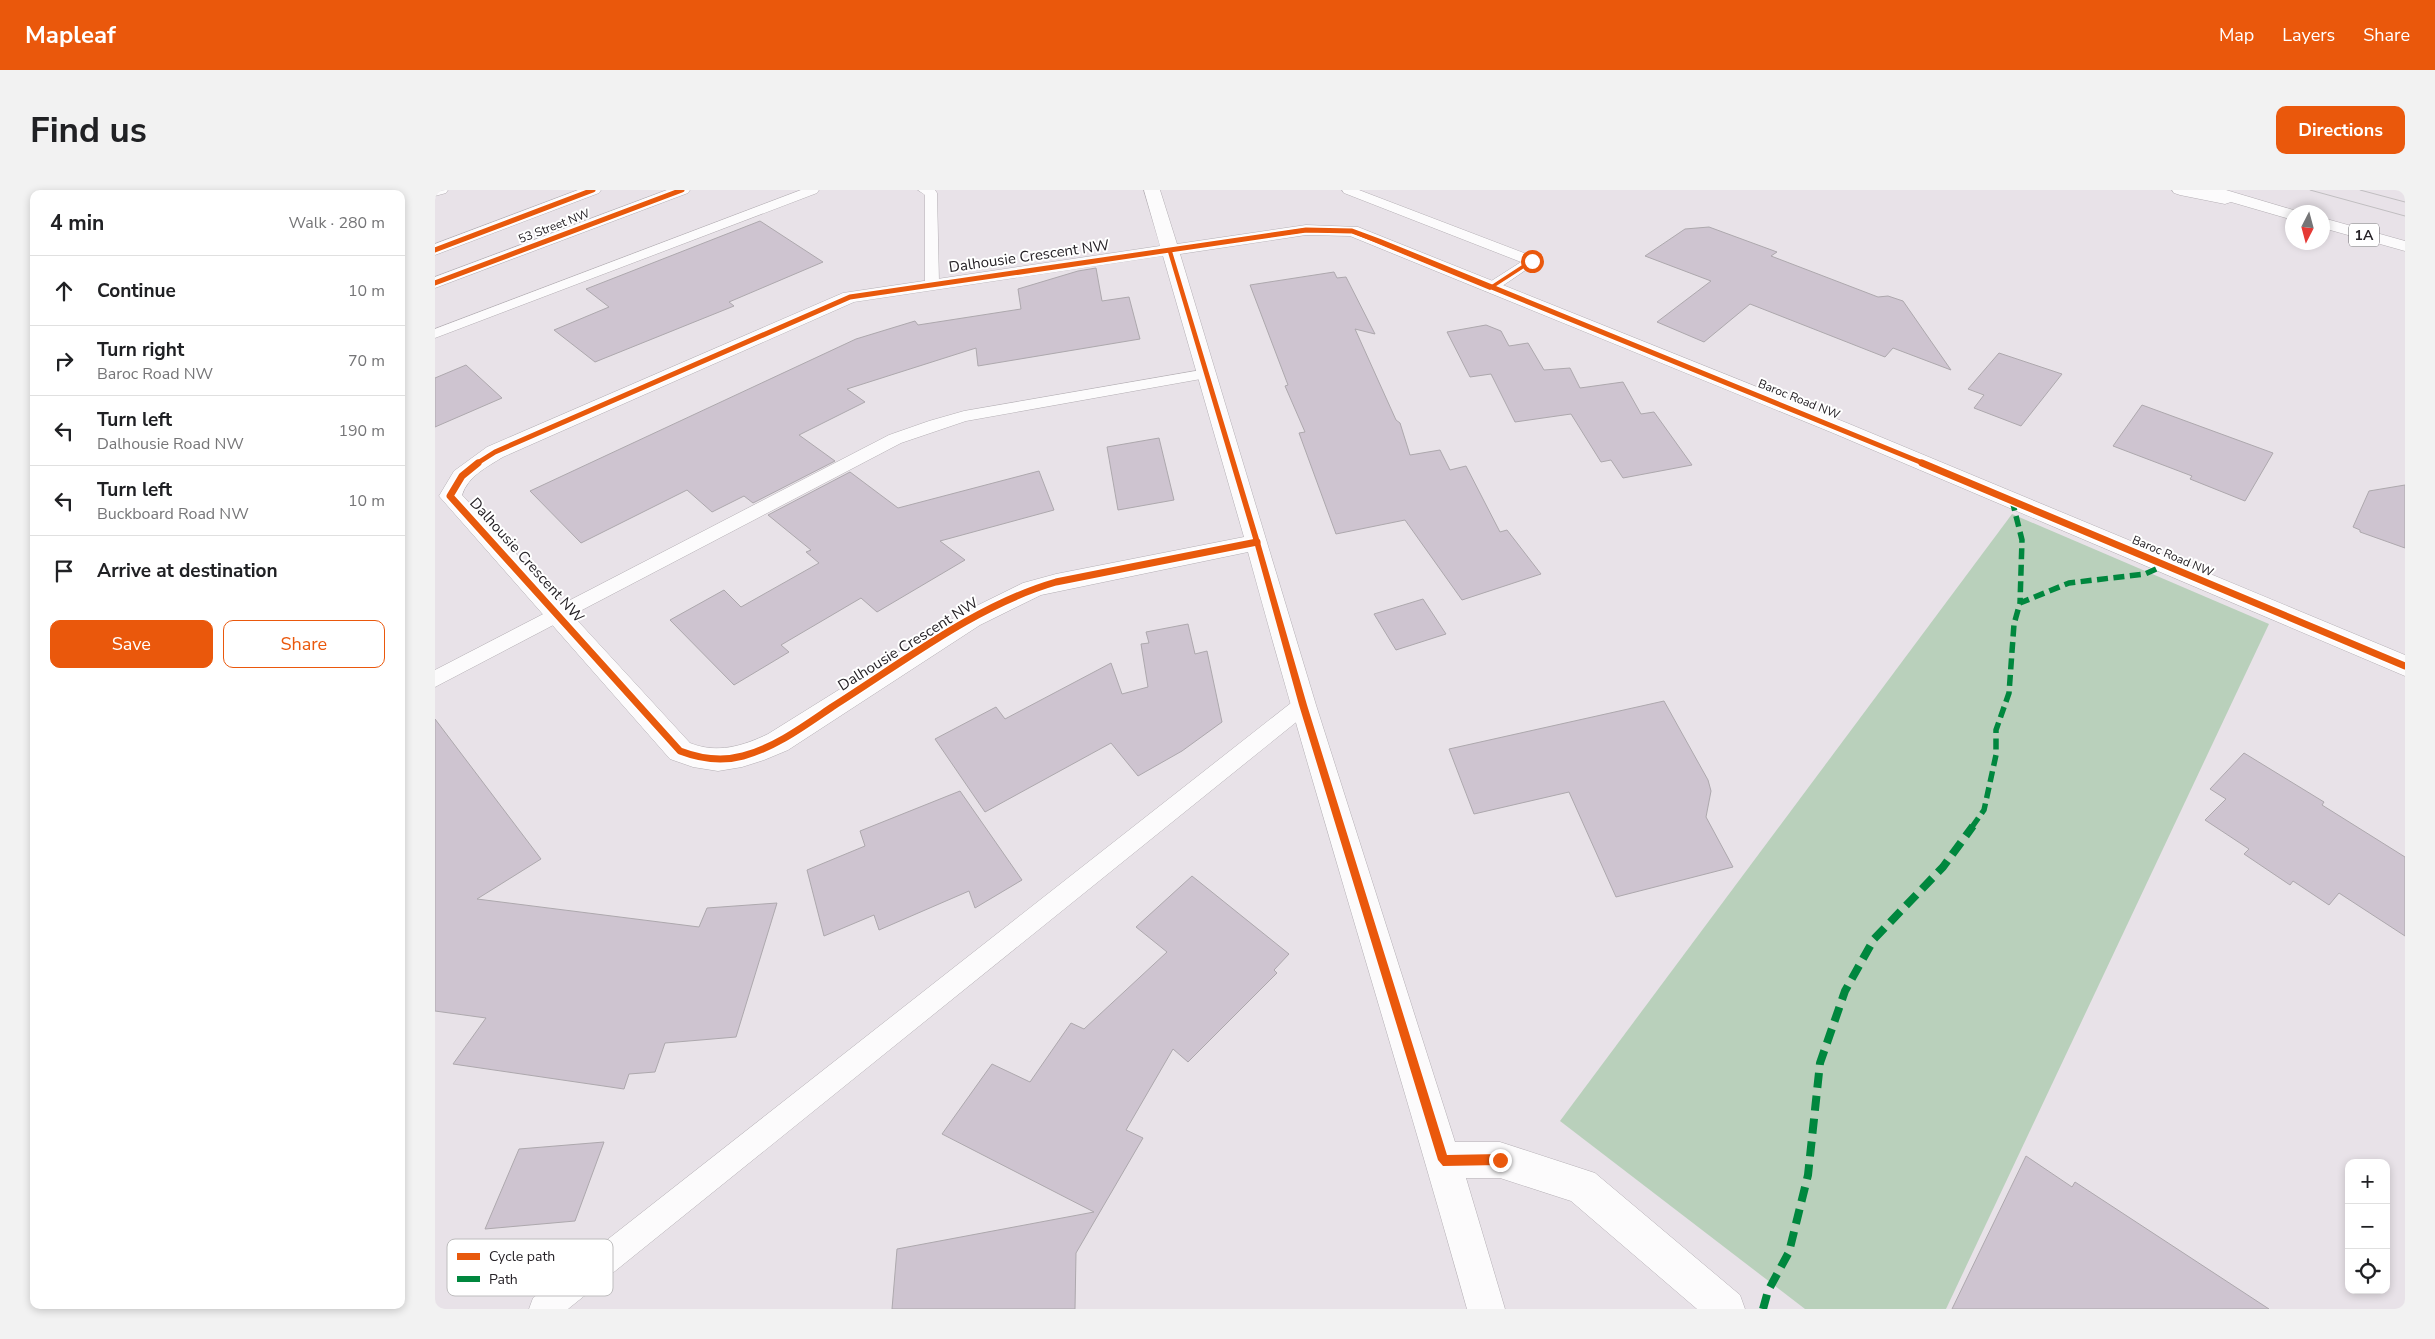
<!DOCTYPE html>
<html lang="en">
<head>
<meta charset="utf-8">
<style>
	body { margin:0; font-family:"Nunito Sans",sans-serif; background:#f2f2f2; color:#202124 }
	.controls { position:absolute; right:15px; bottom:15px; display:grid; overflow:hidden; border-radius:10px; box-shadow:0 2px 8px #0003 }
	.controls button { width:45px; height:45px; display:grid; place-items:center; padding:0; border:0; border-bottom:1px solid #e0e0e0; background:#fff; color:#202124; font:25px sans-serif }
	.compass { position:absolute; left:1850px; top:15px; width:45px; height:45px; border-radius:50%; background:#fff; box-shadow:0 2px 8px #0003; rotate:186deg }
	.stop { position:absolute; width:15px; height:15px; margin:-11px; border:4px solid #ea580c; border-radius:50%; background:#fff }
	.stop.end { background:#ea580c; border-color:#fff; box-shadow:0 1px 5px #0008 }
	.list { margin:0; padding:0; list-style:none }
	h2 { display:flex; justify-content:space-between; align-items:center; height:65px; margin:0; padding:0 20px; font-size:21px }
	h2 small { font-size:16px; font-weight:400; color:#757577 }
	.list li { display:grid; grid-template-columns:32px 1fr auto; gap:15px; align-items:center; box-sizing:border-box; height:70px; padding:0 20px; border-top:1px solid #e0e0e0 }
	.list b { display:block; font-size:19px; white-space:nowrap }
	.list p { margin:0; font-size:16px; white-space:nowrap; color:#757577 }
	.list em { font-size:16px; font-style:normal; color:#757577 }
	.actions { display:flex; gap:10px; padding:15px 20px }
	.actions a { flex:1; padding:11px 0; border:1px solid #ea580c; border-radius:10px; text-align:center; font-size:18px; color:#ea580c }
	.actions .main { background:#ea580c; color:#fff }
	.icon { flex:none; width:28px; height:28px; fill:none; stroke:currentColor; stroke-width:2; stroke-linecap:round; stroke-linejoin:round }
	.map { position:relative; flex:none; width:1970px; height:1119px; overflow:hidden; border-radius:10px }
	header { display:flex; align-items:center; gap:30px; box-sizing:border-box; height:70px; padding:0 25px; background:#ea580c; color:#fff }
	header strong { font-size:24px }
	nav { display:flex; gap:28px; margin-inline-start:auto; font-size:18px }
	.intro { display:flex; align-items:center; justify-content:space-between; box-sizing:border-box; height:120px; padding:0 30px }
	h1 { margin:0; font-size:35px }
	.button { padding:12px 22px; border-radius:10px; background:#ea580c; color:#fff; font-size:18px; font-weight:700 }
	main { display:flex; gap:30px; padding:0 30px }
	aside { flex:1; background:#fff; border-radius:10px; box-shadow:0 2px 8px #0003 }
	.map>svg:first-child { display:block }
	.green { fill:#b9d0bb }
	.building { fill:#cec4d0; stroke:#ada8ad }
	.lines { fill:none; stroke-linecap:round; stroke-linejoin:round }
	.lane-casing { stroke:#b4afb4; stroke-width:1 }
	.street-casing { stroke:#b4afb4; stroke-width:1 }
	.secondary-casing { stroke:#b4afb4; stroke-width:1 }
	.highway-casing { stroke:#b4afb4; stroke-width:1 }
	.lane { fill:#fcfbfc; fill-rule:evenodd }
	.street { fill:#fcfbfc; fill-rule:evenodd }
	.secondary { fill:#fcfbfc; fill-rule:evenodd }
	.highway { fill:#fcfbfc; fill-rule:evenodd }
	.tram { stroke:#c0bec0; stroke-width:1 }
	.quiet-far1 { stroke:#00873e; stroke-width:5.5; stroke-dasharray:11 5.5; stroke-linecap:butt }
	.quiet { stroke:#00873e; stroke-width:8; stroke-dasharray:15 8; stroke-linecap:butt }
	.cycleway-far1-casing { stroke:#fff; stroke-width:7 }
	.cycleway-casing { stroke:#fff; stroke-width:10 }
	.cycleway-far1 { stroke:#e8590c; stroke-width:5 }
	.cycleway { stroke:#e8590c; stroke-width:7 }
	.route { fill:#ea580c }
	.labels { text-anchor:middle; stroke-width:4; stroke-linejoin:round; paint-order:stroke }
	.far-street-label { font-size:12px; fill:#262227; stroke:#fff }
	.shield { fill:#fff; stroke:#676468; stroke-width:1 }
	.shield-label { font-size:14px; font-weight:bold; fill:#262227 }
	.street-label { font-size:15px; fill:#262227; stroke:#fff }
	.key { fill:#fff; stroke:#bebdbe; stroke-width:1 }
	.key-label { font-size:14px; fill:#262227 }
</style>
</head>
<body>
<header>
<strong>Mapleaf</strong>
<nav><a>Map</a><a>Layers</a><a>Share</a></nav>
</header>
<div class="intro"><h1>Find us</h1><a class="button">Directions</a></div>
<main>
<aside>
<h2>4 min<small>Walk · 280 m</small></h2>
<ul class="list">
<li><svg class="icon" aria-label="ahead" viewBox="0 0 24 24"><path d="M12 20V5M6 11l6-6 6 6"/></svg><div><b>Continue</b></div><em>10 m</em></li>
<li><svg class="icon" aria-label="right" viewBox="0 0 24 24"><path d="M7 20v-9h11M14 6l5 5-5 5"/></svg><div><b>Turn right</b><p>Baroc Road NW</p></div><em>70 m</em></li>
<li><svg class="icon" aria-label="left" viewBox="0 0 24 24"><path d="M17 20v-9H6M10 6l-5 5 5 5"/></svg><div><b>Turn left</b><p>Dalhousie Road NW</p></div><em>190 m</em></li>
<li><svg class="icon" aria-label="left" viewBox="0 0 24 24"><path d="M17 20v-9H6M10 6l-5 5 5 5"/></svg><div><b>Turn left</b><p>Buckboard Road NW</p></div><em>10 m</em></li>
<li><svg class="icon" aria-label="arrive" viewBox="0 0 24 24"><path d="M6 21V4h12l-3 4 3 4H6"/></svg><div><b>Arrive at destination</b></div></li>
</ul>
<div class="actions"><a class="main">Save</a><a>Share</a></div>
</aside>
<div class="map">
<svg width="1970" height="1119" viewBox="0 0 1970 1119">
	<rect width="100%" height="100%" fill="#e8e2e8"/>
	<!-- green -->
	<path class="green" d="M 1577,324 L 1834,434 L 1511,1119 L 1370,1119 L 1125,931 Z"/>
	<!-- building -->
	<path class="building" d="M 325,31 L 388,72 L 294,112 L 299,116 L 160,172 L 119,140 L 174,117 L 151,99 Z
		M 1274,37 L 1342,62 L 1336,66 L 1443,107 L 1453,106 L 1468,111 L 1516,180 L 1458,158 L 1450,167 L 1315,114 L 1269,152 L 1222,132 L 1276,91 L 1210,66 L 1250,39 Z
		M 661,78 L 667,111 L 694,107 L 705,149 L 543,176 L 541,158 L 412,199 L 430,212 L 364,245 L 400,271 L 318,313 L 309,306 L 277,322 L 252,300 L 146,353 L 95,301 L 421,149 L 480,131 L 483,135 L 586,119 L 583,99 L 643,81 Z
		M 899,82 L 902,88 L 911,87 L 940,144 L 920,139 L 961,230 L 965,233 L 975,265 L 1005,260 L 1015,280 L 1031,276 L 1065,342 L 1072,340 L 1106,384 L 1027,410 L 970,330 L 901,344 L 864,243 L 870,242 L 850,196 L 853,195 L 815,95 Z
		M 1051,135 L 1066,141 L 1074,156 L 1093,153 L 1109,180 L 1135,178 L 1145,198 L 1188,192 L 1206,224 L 1219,222 L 1257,275 L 1188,288 L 1176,270 L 1166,272 L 1136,224 L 1080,232 L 1056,184 L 1035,187 L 1012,142 Z
		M 1564,163 L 1627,184 L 1586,236 L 1539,218 L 1549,205 L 1533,199 Z
		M 31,175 L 67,208 L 0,237 L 0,188 Z
		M 1707,215 L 1838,263 L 1810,311 L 1755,289 L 1757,286 L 1678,256 Z
		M 724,248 L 739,310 L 683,320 L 672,257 Z
		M 604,281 L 619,320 L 505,351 L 530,370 L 442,422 L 426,408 L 346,455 L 354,462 L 299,495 L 235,430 L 289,400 L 306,417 L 384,373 L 371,362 L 376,360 L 333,325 L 415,282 L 463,318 Z
		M 1970,295 L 1970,358 L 1925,342 L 1925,340 L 1918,337 L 1934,301 Z
		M 988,409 L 1011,444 L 961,460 L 939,424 Z
		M 753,434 L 760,464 L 772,461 L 787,532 L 747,561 L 703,586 L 676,553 L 550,622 L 500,549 L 561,517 L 570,529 L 676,473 L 687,504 L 713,497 L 706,454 L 714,453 L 711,442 Z
		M 1229,511 L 1273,590 L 1276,601 L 1271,627 L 1298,677 L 1181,707 L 1134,602 L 1039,624 L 1014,559 Z
		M 0,529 L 106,669 L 42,709 L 264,737 L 272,718 L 342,713 L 301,847 L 230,853 L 220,882 L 194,884 L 189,899 L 18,874 L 51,828 L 0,821 Z
		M 1809,563 L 1889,612 L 1887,615 L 1970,667 L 1970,746 L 1904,703 L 1894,715 L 1858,691 L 1855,695 L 1809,664 L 1814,659 L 1770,630 L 1791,609 L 1775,599 Z
		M 525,601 L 587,690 L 540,718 L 534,701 L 444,740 L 439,725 L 389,746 L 372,680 L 430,656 L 425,641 Z
		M 757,686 L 854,764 L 839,780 L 842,783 L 753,872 L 738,859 L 691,940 L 708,948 L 641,1063 L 640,1119 L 457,1119 L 462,1059 L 659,1022 L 507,944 L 557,874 L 595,892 L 636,833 L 649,839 L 732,762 L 701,737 Z
		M 169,952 L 140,1031 L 50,1039 L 84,959 Z
		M 1591,966 L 1637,997 L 1640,992 L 1834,1119 L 1517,1119 Z"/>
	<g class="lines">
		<!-- lane casing -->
		<g class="lane-casing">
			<path id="lane" d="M 0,0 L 13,0 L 11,3 L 0,6 Z
				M 366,0 L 384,0 L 382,3 L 0,148 L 0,139 Z
				M 483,0 L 500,0 L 502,3 L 504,93 L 497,97 L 490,93 L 490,5 Z
				M 907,0 L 924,0 L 1102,68 L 1104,71 L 1060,101 L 1050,101 L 1048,98 L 1050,95 L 1086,72 L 909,3 Z
				M 772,179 L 780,184 L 777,187 L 531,231 L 466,253 L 0,497 L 0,480 L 454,245 L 494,231 L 529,221 Z
				M 868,507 L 875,509 L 878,515 L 875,521 L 133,1119 L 94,1119 L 98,1108 L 861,509 Z"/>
		</g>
		<!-- street casing -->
		<g class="street-casing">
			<path id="street" d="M 709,0 L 725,0 L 742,54 L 871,35 L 923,37 L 1412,233 L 1970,465 L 1970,486 L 1398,243 L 915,46 L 871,45 L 745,64 L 881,515 L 1020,952 L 1065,952 L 1160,983 L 1305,1105 L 1310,1119 L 1262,1119 L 1136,1011 L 1065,988 L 1031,988 L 1070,1119 L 1032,1119 C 961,866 882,615 813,362 L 606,405 L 545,435 L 353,560 L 329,570 L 307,577 L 283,581 L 258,577 L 235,569 L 4,306 L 19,281 L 52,257 L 408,103 L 725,56 ZM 728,66 L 809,347 L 621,384 L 588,393 L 527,423 L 333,544 C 308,556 282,564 255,553 L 27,305 C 33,286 52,277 68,267 L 419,112 Z"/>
		</g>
		<!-- secondary casing -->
		<g class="secondary-casing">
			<path id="secondary" d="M 143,0 L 166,0 L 164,3 L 0,65 L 0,54 Z
				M 232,0 L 255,0 L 253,3 L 0,98 L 0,87 Z"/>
		</g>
		<!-- highway casing -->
		<g class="highway-casing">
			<path id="highway" d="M 1737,0 L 1791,0 L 1865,22 L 1858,22 L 1858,30 L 1796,12 L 1790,14 L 1745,5 L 1739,3 Z
				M 1888,28 L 1970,51 L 1970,61 L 1888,38 Z"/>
		</g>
		<!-- lane -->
		<use href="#lane" class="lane"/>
		<!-- street -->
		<use href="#street" class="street"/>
		<!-- secondary -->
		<use href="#secondary" class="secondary"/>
		<!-- highway -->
		<use href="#highway" class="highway"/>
		<!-- tram -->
		<path class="tram" d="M 1875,0 L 1970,26
			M 1925,0 L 1970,12"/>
		<!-- quiet-far1 -->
		<path class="quiet-far1" d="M 1577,310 L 1587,350 L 1585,413
			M 1537,637 L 1549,620 L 1561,565 L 1561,540 L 1574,503 L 1579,434 L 1585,413 L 1634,393 L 1710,384 L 1730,375"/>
		<!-- quiet -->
		<path class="quiet" d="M 1328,1119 L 1333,1101 L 1354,1062 L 1373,985 L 1385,873 L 1410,801 L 1439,749 L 1508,677 L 1538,636"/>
		<!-- cycleway-far1 casing -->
		<g class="cycleway-far1-casing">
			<path id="cycleway-far1" d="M 0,60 L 158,0
				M 0,93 L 247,0
				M 41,274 L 60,262 L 415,107 L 871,40 L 917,41 L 944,51 L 1490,274"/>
		</g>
		<!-- cycleway casing -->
		<g class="cycleway-casing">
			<path id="cycleway" d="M 43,273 L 27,286 L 15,306 L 245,561 C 266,569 286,572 308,566 C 341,557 369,536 397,517 C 467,473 541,415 621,392 L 822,352
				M 1487,273 L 1970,476"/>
		</g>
		<!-- cycleway-far1 -->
		<use href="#cycleway-far1" class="cycleway-far1"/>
		<!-- cycleway -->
		<use href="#cycleway" class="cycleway"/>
	</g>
	<!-- route -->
	<path class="route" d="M 871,38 L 919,40 L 946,50 L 1055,96 L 1095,70 L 1100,71 L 1055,100 L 917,43 L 871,42 L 737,61 L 825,352 L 872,515 L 1012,965 L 1065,964 L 1070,970 L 1065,975 L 1008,976 L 1003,970 L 864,515 L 819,352 L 732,59 Z"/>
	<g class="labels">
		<!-- far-street labels -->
		<g class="far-street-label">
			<text transform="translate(119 36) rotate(-21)" y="4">53 Street NW</text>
			<text transform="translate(1364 209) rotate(22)" y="4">Baroc Road NW</text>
			<text transform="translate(1738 366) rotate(23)" y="4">Baroc Road NW</text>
		</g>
		<!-- shield labels -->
		<rect class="shield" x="1914" y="33.5" width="30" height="23" rx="4"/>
		<g class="shield-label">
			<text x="1929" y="50">1A</text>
		</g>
		<!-- street labels -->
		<g class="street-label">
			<text transform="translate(594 66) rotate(-8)" y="5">Dalhousie Crescent NW</text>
			<text transform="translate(92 370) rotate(48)" y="5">Dalhousie Crescent NW</text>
			<text transform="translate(473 454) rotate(-32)" y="5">Dalhousie Crescent NW</text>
		</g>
	</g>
	<!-- legend -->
	<rect x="12" y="1049" width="166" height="57" rx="8" class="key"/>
	<rect x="22" y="1063" width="23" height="7" fill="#e8590c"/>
	<rect x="22" y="1086" width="23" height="6" fill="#00873e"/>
	<g class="key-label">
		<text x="54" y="1071">Cycle path</text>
		<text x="54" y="1094">Path</text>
	</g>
</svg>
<div class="controls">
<button>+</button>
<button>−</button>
<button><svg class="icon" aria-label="locate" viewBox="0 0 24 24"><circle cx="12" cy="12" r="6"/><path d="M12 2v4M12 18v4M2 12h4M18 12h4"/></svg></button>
</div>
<svg class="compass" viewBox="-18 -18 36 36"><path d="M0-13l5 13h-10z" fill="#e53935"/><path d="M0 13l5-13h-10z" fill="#757577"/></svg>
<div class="stop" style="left:1097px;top:71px"></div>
<div class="stop end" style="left:1065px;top:970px"></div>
</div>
</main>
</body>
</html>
